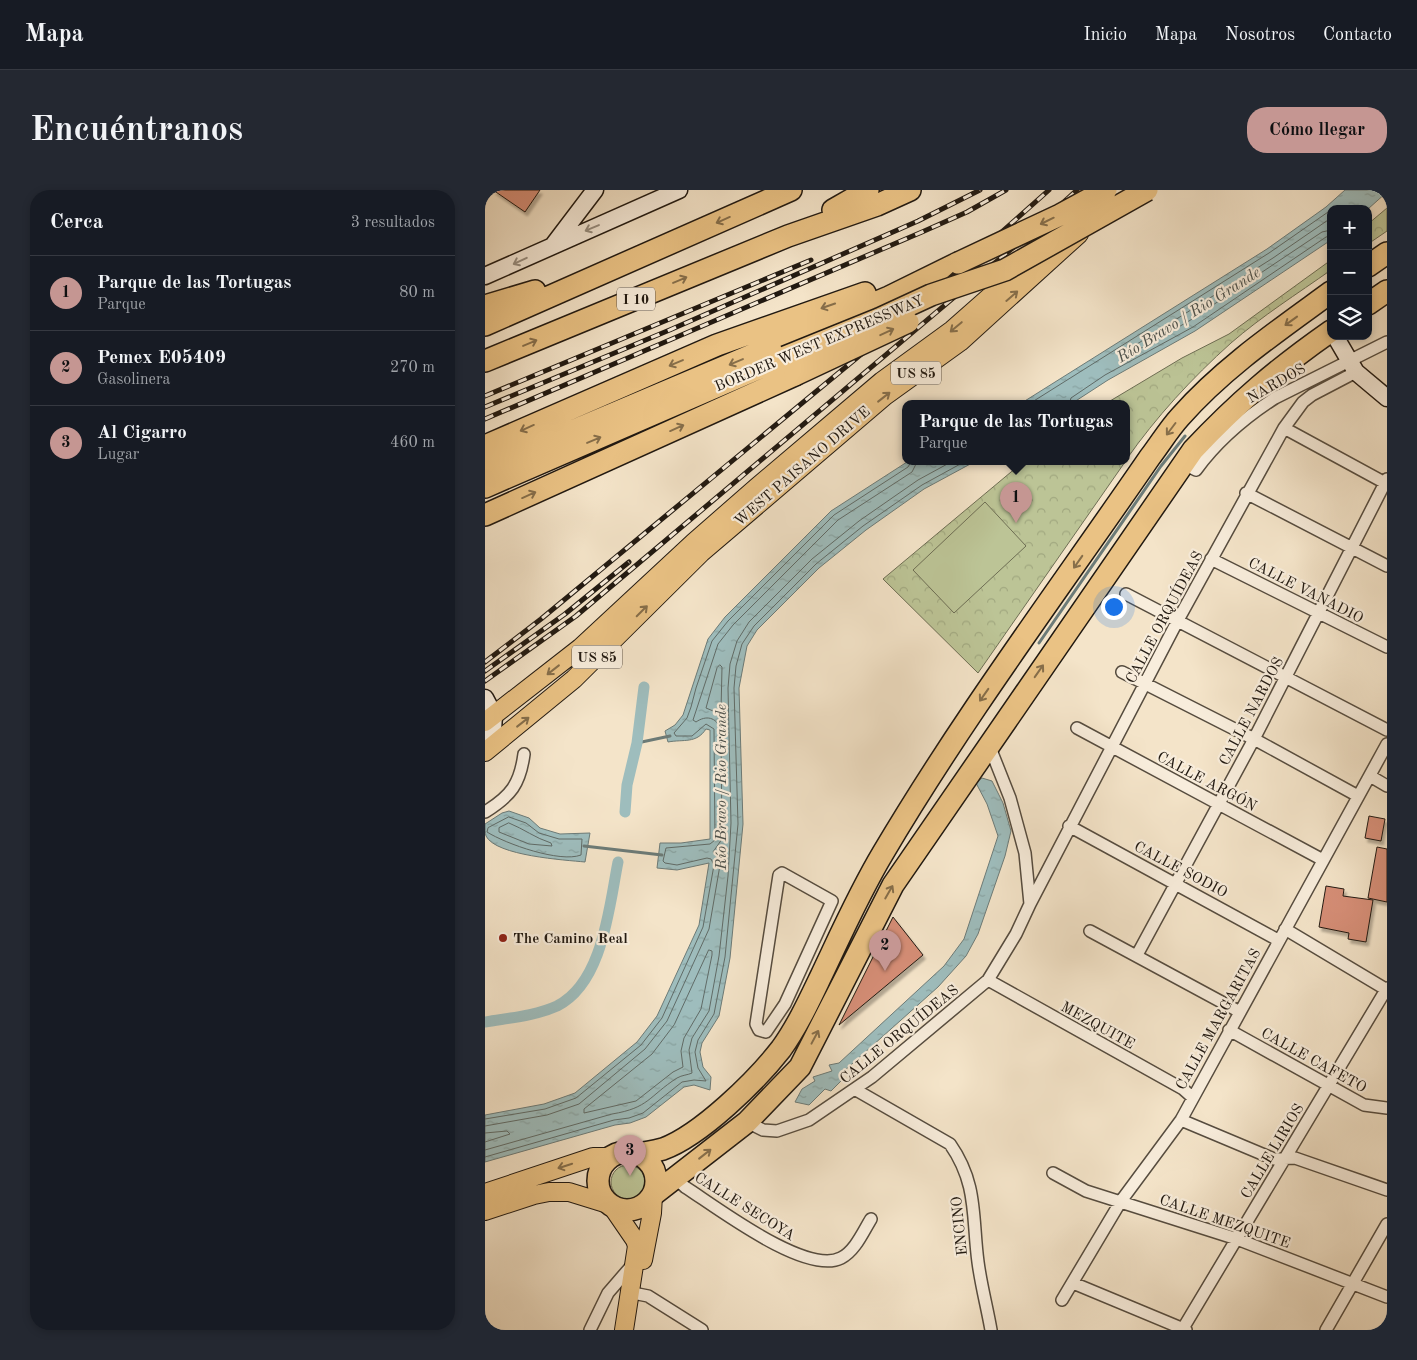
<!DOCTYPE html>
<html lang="es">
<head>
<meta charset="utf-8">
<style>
	body { margin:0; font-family:"Old Standard TT",serif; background:#242831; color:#f1f3f6 }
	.controls { position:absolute; right:15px; top:15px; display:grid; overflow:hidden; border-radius:10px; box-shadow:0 2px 8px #0003 }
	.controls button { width:45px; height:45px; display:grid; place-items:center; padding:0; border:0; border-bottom:1px solid #363941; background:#171b24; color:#f1f3f6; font:25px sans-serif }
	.you { position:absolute; left:628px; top:416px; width:18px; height:18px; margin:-12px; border:4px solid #fff; border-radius:50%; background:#1a73e8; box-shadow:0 0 0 8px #1a73e833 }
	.badge { display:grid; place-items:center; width:32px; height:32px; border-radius:50%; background:#c59692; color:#111; font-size:16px; font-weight:700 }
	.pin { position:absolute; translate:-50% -41px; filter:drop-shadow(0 1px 2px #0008) }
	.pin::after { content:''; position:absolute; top:26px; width:18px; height:15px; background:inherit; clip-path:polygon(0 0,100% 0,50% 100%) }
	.popup { position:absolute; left:417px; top:210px; width:228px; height:65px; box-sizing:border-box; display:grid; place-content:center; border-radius:10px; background:#171b24; filter:drop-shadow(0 1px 4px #0005); font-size:16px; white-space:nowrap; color:#9ea1a6 }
	.popup b { font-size:19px; color:#f1f3f6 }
	.popup::after { content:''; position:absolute; left:50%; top:100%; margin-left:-10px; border:10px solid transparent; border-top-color:#171b24 }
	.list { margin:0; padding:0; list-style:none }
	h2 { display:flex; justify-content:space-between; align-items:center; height:65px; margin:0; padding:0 20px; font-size:21px }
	h2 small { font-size:16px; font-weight:400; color:#9ea1a6 }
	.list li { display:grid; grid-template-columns:32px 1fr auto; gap:15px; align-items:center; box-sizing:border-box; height:75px; padding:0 20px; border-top:1px solid #363941 }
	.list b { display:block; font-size:19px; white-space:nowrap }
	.list p { margin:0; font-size:16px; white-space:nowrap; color:#9ea1a6 }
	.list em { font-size:16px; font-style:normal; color:#9ea1a6 }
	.icon { flex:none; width:28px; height:28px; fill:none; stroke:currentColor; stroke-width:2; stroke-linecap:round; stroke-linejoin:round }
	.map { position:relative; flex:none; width:902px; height:1140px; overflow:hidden; border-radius:20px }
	header { display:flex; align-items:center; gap:30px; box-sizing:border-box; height:70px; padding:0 25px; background:#171b24; border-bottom:1px solid #363941 }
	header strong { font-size:24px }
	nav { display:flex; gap:28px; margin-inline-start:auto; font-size:18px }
	.intro { display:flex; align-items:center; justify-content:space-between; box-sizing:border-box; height:120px; padding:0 30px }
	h1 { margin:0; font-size:35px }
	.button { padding:12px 22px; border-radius:20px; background:#c59692; color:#111; font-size:18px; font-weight:700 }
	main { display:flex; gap:30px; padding:0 30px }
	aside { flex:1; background:#171b24; border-radius:20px; box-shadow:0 2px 8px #0003 }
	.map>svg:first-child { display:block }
	.park { fill:url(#park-crowns); stroke:#6e6e54 }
	.garden { fill:#bcc496; stroke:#6e6e54 }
	.water { fill:url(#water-ripples); stroke:#6c7b78 }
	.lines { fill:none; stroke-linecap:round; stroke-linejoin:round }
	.shore { stroke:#606b67; stroke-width:1 }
	.stream { stroke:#6c7b78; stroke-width:3 }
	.canal { stroke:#9ebdbd; stroke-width:11 }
	.building { fill:#d68e77; stroke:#211911; filter:url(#shadow) }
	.street-casing { stroke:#564c3f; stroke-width:14 }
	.secondary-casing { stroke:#211911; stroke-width:19 }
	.primary-casing { stroke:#211911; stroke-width:20 }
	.highway-casing { stroke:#211911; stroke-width:24 }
	.street { stroke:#f8eddc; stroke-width:11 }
	.secondary { stroke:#f8eddc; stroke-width:16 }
	.primary { stroke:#eac284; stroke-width:18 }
	.highway { stroke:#eac284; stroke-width:21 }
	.rail-casing { stroke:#211911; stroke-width:5 }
	.rail { stroke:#f8eddc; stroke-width:3; stroke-dasharray:9; stroke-linecap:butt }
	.highway-bridge-casing { stroke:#211911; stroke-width:24; stroke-linecap:butt }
	.highway-bridge { stroke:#eac284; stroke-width:21 }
	.oneway { stroke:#866e4a }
	.oneway2 { stroke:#978e81 }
	.poi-dot { fill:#8f2418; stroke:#f8eddc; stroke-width:2 }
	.labels { text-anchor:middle; stroke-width:4.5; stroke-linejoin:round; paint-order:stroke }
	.shield { fill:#f8eddc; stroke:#62594e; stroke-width:1 }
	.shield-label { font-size:14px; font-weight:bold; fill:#211911 }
	.street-label { font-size:15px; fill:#211911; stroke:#f8eddc }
	.poi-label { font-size:15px; font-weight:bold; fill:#211911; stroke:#f8eddc; text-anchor:start }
	.water-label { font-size:16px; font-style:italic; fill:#4d524d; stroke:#f8eddc }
</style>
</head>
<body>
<header>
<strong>Mapa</strong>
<nav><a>Inicio</a><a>Mapa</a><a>Nosotros</a><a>Contacto</a></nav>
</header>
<div class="intro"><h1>Encuéntranos</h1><a class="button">Cómo llegar</a></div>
<main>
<aside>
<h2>Cerca<small>3 resultados</small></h2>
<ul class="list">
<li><span class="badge">1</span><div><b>Parque de las Tortugas</b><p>Parque</p></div><em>80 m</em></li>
<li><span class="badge">2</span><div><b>Pemex E05409</b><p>Gasolinera</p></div><em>270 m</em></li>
<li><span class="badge">3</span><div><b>Al Cigarro</b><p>Lugar</p></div><em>460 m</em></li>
</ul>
</aside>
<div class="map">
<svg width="902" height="1140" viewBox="0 0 902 1140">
	<defs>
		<pattern id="park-crowns" width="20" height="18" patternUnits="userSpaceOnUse" patternTransform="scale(1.25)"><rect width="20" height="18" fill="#bcc496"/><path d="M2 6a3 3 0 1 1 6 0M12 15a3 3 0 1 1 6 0" fill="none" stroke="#a1a880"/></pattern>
		<pattern id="water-ripples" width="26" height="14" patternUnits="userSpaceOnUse" patternTransform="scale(1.25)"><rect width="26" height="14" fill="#9ebdbd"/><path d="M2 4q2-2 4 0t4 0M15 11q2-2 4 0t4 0" fill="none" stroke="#88a2a1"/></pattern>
		<filter id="shadow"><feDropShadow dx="2.5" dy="4" stdDeviation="1" flood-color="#0004"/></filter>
	</defs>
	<rect width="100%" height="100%" fill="#f4e4c9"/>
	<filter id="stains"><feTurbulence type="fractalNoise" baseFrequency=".004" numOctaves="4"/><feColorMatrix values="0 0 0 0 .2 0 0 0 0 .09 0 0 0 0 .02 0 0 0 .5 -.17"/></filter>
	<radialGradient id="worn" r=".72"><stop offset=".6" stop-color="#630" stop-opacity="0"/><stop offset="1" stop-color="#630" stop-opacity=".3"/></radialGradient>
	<!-- park -->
	<path class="park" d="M 902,18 L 902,41 L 883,54 L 883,34 Z
		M 846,70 L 846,80 C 812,104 777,126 746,153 C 707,188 671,227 641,270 L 641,214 L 620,214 L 697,168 L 744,144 Z
		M 538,272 L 640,272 L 493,483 L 398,389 Z"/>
	<!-- garden -->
	<path class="garden" d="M 500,312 L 541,356 L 469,423 L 428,380 Z
		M126 992a17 17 0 1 1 34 0a17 17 0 1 1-34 0Z"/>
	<!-- water -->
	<path class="water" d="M 860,0 L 902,0 L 902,2 L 883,19 L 846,19 L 846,50 L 710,141 L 623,190 L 586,214 L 535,214 L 782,59 L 841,17 Z
		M 422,272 L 489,272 L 439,299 L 381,340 L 334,378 L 272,440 L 262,456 L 254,498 L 258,634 L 245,768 L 234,826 L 217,853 L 215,862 L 218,877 L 226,887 L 225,900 L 209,895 L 199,897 L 161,927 L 145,933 L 130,935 L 0,972 L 0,925 L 59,914 L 90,903 L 152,852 L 172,826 L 214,735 L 224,673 L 192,680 L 172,678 L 175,653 L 196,653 L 225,649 L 225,540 L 221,539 C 211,554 199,549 183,552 L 180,541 L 190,535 L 198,525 L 223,449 L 240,427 L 346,321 Z
		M 497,588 L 507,591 L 518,613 L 526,641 L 520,666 L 493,744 L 481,766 L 453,797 L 359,881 L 358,889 L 346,901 L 340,899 L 324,915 L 310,912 L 317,899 L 330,891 L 328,887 L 347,881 L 344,875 L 354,873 L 459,776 L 479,749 L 513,646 L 502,614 L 491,593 Z
		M 24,621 L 44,628 L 55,638 L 75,644 L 105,643 L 100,672 C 80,670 11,666 1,646 C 0,643 0,638 0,634 L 17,623 Z"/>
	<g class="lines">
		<!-- shore -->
		<path class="shore" d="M 846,28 L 788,68 L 641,161 L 640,164 L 644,165 L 704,131 L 837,42 L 846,40
			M 544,214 L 784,63 L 846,20
			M 584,214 L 586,208 L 620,185 L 708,137 L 841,47 L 846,46
			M 235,475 L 237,477 L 236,521 L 233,523 L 221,518 L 232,478 Z
			M 24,627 L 41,633 L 54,643 L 74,649 L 97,649 L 96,665 C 75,673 21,654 2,642 L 3,638 Z
			M 24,633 C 39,639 50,648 66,653 L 67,656 L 44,654 L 14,642 L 14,638 Z
			M 224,760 L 227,761 L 227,765 L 216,819 L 199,848 L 196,861 L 198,877 L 188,882 L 151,911 L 99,923 L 99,919 L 167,864 L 189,835 Z
			M 0,929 L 60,919 L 91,908 L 156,855 L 177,828 L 218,737 L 229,675 L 226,669 L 222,668 L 192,675 L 180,673 L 178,671 L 181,658 L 225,654 L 230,650 L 229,539 L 221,534 L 207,546 L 191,546 L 189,543 L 202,528 L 206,517 L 211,498 L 227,451 L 243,431 L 349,325 L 423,277 L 426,272
			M 0,936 L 62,925 L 94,914 L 160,859 L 182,831 L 224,739 L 235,675 L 234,669 L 228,662 L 237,649 L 236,539 C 231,527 221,525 211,532 L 208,530 L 233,454 L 248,435 L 353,330 L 427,282 L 432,272
			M 0,943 L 22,941 L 25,944 L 0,952
			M 0,960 L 127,924 C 164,918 164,906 192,888 C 197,885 203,885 207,883 L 204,860 L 207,848 L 224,821 L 234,766 L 243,686 L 246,633 L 243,498 L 245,474 L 252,451 L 264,432 L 327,369 L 374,331 L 433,290 L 466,272
			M 0,967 L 129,930 L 144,928 L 158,923 L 197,892 L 209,890 L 221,891 L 213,878 L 210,862 L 213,850 L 229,824 L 240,767 L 253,634 L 249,498 L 251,476 L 257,454 L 269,436 L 331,374 L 378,336 L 437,295 L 479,272"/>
		<!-- stream -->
		<path class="stream" d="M 554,453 L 676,276 L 700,246
			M 152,553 L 185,546
			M 99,656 L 177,665"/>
		<!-- canal -->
		<path class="canal" d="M 140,622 L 142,595 L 152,553 L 159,497
			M 0,832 C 23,828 50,826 72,816 C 118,793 124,717 133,672"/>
	</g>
	<!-- building -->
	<path class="building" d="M 8,0 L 55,0 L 40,22 Z
		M 884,626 L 900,629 L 896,651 L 880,648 Z
		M 892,657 L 902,659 L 902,712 L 883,708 Z
		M 841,696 L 859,699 L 858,706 L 888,710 L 881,752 L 863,749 L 864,743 L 834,737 Z
		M 408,727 L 438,765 L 354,835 Z"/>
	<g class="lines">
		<!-- street casing -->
		<g class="street-casing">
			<path id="street" d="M 799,238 L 902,294
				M 699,274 L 711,280 C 733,250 759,228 790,208 L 902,152
				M 761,303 L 902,376
				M 726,369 L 902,457
				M 641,404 L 902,540
				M 637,482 L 769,549 L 873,606
				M 592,538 L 838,670
				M 885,586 L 902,596
				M 0,622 C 26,606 35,594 39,564
				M 584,636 L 793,750
				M 297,683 L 347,711 L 300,814 L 281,842 L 274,840 L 271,834 L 294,685 Z
				M 545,714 L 693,430 L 799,238 L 818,212 L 827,205 L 871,182
				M 800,739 L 902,800
				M 605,741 L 755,822
				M 652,765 L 769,549 L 902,289
				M 503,790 L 698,899 L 707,907
				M 744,840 L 879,915 L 902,918
				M 371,900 L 465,954 C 493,994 487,1027 493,1072 C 496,1095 502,1117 506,1140
				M 696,930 L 789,969 L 810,968 L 902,1000
				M 262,932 L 278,940 L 292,941 L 324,930 L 387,887 L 503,790 L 531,744 L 545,714 L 540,663 L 525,608 L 504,555
				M 568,983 L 601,1001 L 752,1049 L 902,1107
				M 190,988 L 200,997 C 230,1016 321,1086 356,1068 C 370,1061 378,1042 386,1029
				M 588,1093 L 701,1140
				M 153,1104 L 163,1106 L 217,1140
				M 577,1110 L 636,1011 L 696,930 L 902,554
				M 105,1140 L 123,1103 L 149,1073
				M 697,1140 L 902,798
				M 841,1140 L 902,1034"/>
		</g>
		<!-- secondary casing -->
		<g class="secondary-casing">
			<path id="secondary" d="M 69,54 L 110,0
				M 0,86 L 194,0
				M 850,146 L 871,182 L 902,208
				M 0,508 L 9,525 L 7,556"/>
		</g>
		<!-- primary casing -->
		<g class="primary-casing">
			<path id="primary" d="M 0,532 L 95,458 L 208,353 L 272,297 L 397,191 L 467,140 L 543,73
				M 0,562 L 89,489 L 216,363 L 400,206 L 475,152 L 594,44
				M 0,1003 L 108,967 L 127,967
				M 0,1021 L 49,1005 L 64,1002 L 84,1002 L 126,1015 L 150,1050 L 152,1056 L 139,1140
				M 158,1070 L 167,1023 L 168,1005"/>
		</g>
		<!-- highway casing -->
		<g class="highway-casing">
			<path id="highway" d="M 348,20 L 383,0
				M 883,76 L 902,63
				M 883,114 L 902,101
				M 0,116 L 50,101
				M 0,135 L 306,0
				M 0,171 L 303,46 L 392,15 L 425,0
				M 0,256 L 232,155 L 380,103
				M 0,278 L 404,107 L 473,73
				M 0,297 L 300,167
				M 0,325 L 310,185
				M113 991a29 29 0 1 1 58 0a29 29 0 1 1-58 0Z
				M 152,964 C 161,963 170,961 178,959 C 216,945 271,891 296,859 C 312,837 324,811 336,786 C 356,744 374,703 398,663 C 479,526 575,398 665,267 C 675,254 684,239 695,227 C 738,178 794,140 846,102
				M 168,1005 L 262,932 L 315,877 L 408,695 L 708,260 C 752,213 793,178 846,141"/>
		</g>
		<!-- street -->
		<use href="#street" class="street"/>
		<!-- secondary -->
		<use href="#secondary" class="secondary"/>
		<!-- primary -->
		<use href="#primary" class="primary"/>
		<!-- highway -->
		<use href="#highway" class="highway"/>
		<!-- rail casing -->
		<g class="rail-casing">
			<path id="rail" d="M 0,206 L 326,70
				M 0,217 L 187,139 L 433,31 L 495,0
				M 0,229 L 437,42 L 482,22 L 521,0
				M 0,472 L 56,429 L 414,133 L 564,0
				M 0,481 L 80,424 L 144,372
				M 0,491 L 91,426 L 537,50 L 592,0"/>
		</g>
		<!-- rail -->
		<use href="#rail" class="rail"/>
		<!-- highway-bridge casing -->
		<g class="highway-bridge-casing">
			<path id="highway-bridge" d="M 473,73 L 575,25 L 621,0
				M 300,167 L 394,129 L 446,105 L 520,80 L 662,0
				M 310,185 L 423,132"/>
		</g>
		<!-- highway-bridge -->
		<use href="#highway-bridge" class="highway-bridge"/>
	</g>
	<!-- one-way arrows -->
	<defs><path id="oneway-shaft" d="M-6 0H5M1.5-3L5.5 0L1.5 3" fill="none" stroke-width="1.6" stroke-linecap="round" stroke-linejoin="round" transform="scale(1.25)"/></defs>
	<g class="oneway">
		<use href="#oneway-shaft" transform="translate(238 30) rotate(156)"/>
		<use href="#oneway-shaft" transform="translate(562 31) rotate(154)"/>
		<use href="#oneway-shaft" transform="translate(195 90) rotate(-23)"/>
		<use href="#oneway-shaft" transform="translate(527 106) rotate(-41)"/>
		<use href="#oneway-shaft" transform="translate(343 116) rotate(161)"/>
		<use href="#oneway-shaft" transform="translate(806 131) rotate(144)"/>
		<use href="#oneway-shaft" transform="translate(471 137) rotate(140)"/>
		<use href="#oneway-shaft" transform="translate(402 142) rotate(-25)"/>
		<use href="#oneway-shaft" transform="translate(45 153) rotate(-23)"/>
		<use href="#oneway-shaft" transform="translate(251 172) rotate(157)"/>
		<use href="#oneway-shaft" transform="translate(191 173) rotate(157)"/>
		<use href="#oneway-shaft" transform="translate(399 207) rotate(-38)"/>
		<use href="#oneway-shaft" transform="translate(42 238) rotate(156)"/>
		<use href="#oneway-shaft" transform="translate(192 238) rotate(-24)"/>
		<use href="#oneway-shaft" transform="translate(686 239) rotate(127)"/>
		<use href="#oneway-shaft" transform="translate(109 250) rotate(-23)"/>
		<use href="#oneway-shaft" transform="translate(44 305) rotate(-24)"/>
		<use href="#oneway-shaft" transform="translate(593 372) rotate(125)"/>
		<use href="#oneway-shaft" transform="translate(157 421) rotate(-45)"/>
		<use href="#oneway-shaft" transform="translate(68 480) rotate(142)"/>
		<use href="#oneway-shaft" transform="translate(554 481) rotate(-55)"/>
		<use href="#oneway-shaft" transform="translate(499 505) rotate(125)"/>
		<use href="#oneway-shaft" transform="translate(38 532) rotate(-38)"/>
		<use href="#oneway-shaft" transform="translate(404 702) rotate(-60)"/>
		<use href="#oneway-shaft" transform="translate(330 847) rotate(-62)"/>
		<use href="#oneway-shaft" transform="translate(220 964) rotate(-38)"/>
		<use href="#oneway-shaft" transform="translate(80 976) rotate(162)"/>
	</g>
	<g class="oneway2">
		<use href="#oneway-shaft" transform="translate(107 38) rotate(157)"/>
		<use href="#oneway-shaft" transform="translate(35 71) rotate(155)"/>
	</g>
	<!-- markers -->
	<circle class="poi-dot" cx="18" cy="748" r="5"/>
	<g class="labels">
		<!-- shield labels -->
		<g class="shield">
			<rect x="132" y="97.5" width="38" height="23" rx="4"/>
			<rect x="406" y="171.5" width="50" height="23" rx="4"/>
			<rect x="87" y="455.5" width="50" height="23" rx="4"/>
		</g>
		<g class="shield-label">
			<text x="151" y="114">I 10</text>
			<text x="431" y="188">US 85</text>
			<text x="112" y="472">US 85</text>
		</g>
		<!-- street labels -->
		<g class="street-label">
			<text transform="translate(334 153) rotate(-23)" y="5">BORDER WEST EXPRESSWAY</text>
			<text transform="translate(791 193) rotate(-30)" y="5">NARDOS</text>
			<text transform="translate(317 276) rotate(-41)" y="5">WEST PAISANO DRIVE</text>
			<text transform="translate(821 400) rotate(27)" y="5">CALLE VANADIO</text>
			<text transform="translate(679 427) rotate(-62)" y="5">CALLE ORQUÍDEAS</text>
			<text transform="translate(766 521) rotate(-62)" y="5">CALLE NARDOS</text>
			<text transform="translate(722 591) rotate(28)" y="5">CALLE ARGÓN</text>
			<text transform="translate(696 679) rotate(28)" y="5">CALLE SODIO</text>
			<text transform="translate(733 829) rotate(-61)" y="5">CALLE MARGARITAS</text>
			<text transform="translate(613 835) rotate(29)" y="5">MEZQUITE</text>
			<text transform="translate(414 844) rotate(-39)" y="5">CALLE ORQUÍDEAS</text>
			<text transform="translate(829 870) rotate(29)" y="5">CALLE CAFETO</text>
			<text transform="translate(787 961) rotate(-59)" y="5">CALLE LIRIOS</text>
			<text transform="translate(260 1016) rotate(32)" y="5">CALLE SECOYA</text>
			<text transform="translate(740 1031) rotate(19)" y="5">CALLE MEZQUITE</text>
			<text transform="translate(474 1036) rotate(-96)" y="5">ENCINO</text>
		</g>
		<!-- poi labels -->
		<g class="poi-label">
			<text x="28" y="753">The Camino Real</text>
		</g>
		<!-- water labels -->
		<g class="water-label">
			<text transform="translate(703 124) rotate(-32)" y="6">Río Bravo / Rio Grande</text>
			<text transform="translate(235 597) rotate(-90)" y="6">Río Bravo / Rio Grande</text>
		</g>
	</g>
	<rect width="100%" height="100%" filter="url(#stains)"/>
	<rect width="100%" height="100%" fill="url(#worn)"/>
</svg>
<div class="controls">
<button>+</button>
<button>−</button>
<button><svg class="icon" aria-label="layers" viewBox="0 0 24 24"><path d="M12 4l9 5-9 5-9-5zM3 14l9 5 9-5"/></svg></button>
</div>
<div class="you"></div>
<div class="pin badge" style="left:531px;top:333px">1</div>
<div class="popup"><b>Parque de las Tortugas</b>Parque</div>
<div class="pin badge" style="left:400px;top:781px">2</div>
<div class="pin badge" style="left:145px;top:986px">3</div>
</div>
</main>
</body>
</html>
